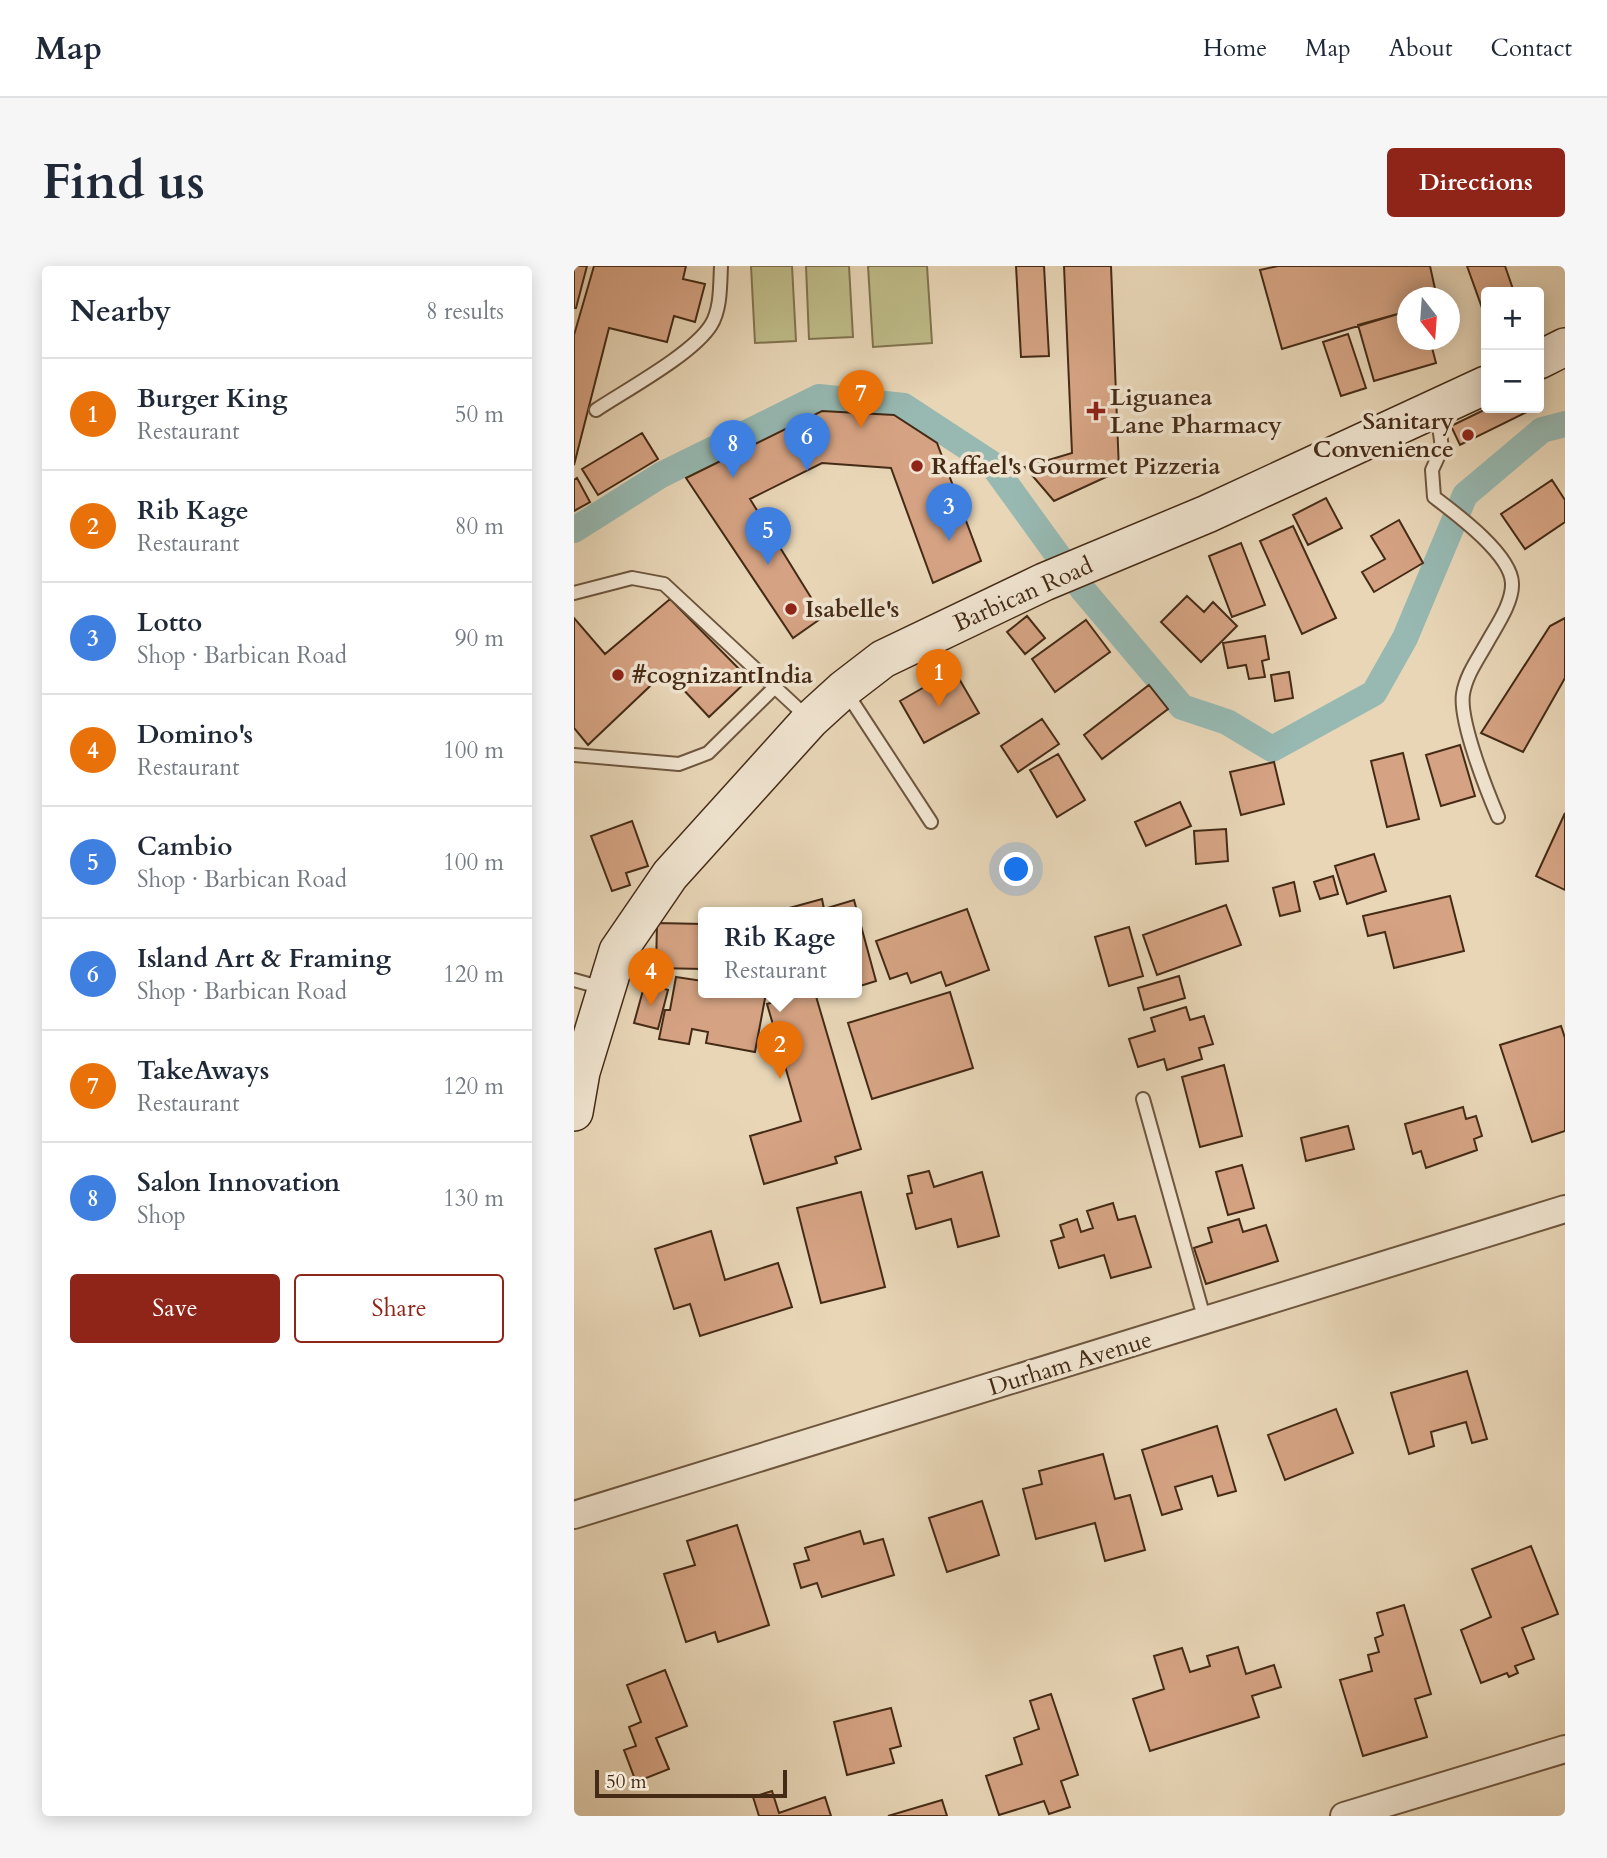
<!DOCTYPE html>
<html lang="en">
<head>
<meta charset="utf-8">
<style>
	body { margin:0; font-family:Cardo,serif; background:#f6f6f7; color:#1f2937 }
	.controls { position:absolute; right:21px; top:21px; display:grid; overflow:hidden; border-radius:7px; box-shadow:0 4px 18px #0003 }
	.controls button { width:63px; height:63px; display:grid; place-items:center; padding:0; border:0; border-bottom:2px solid #e0e1e3; background:#fff; color:#1f2937; font:35px sans-serif }
	.compass { position:absolute; left:823px; top:21px; width:63px; height:63px; border-radius:50%; background:#fff; box-shadow:0 4px 18px #0003; rotate:163deg }
	.scale { position:absolute; left:21px; bottom:18px; width:192px; box-sizing:border-box; padding-left:7px; border:4px solid #452b16; border-top:0; font-size:19px; line-height:24px; white-space:nowrap; color:#452b16; -webkit-text-stroke:5px #f0e4d0; paint-order:stroke }
	.you { position:absolute; left:443px; top:604px; width:24px; height:24px; margin:-18px; border:5px solid #fff; border-radius:50%; background:#1a73e8; box-shadow:0 0 0 10px #1a73e833 }
	.badge { display:grid; place-items:center; width:46px; height:46px; border-radius:50%; background:#8f2418; color:#fff; font-size:23px; font-weight:700 }
	.pin { position:absolute; translate:-50% -58px; filter:drop-shadow(0 2px 4px #0008) }
	.pin::after { content:''; position:absolute; top:37px; width:24px; height:21px; background:inherit; clip-path:polygon(0 0,100% 0,50% 100%) }
	.popup { position:absolute; left:124px; top:641px; width:164px; height:91px; box-sizing:border-box; display:grid; place-content:center; border-radius:7px; background:#fff; filter:drop-shadow(0 2px 5px #0005); font-size:23px; white-space:nowrap; color:#747a83 }
	.popup b { font-size:26px; color:#1f2937 }
	.popup::after { content:''; position:absolute; left:50%; top:100%; margin-left:-14px; border:14px solid transparent; border-top-color:#fff }
	.list { margin:0; padding:0; list-style:none }
	h2 { display:flex; justify-content:space-between; align-items:center; height:91px; margin:0; padding:0 28px; font-size:30px }
	h2 small { font-size:23px; font-weight:400; color:#747a83 }
	.list li { display:grid; grid-template-columns:46px 1fr auto; gap:21px; align-items:center; box-sizing:border-box; height:112px; padding:0 28px; border-top:2px solid #e0e1e3 }
	.list b { display:block; font-size:26px; white-space:nowrap }
	.list p { margin:0; font-size:23px; white-space:nowrap; color:#747a83 }
	.list em { font-size:23px; font-style:normal; color:#747a83 }
	.actions { display:flex; gap:14px; padding:21px 28px }
	.actions a { flex:1; padding:16px 0; border:2px solid #8f2418; border-radius:7px; text-align:center; font-size:24px; color:#8f2418 }
	.actions .main { background:#8f2418; color:#fff }
	.map { position:relative; flex:none; width:991px; height:1550px; overflow:hidden; border-radius:7px }
	header { display:flex; align-items:center; gap:42px; box-sizing:border-box; height:98px; padding:0 35px; background:#fff; border-bottom:2px solid #e0e1e3 }
	header strong { font-size:33px }
	nav { display:flex; gap:38px; margin-inline-start:auto; font-size:24px }
	.intro { display:flex; align-items:center; justify-content:space-between; box-sizing:border-box; height:168px; padding:0 42px }
	h1 { margin:0; font-size:49px }
	.button { padding:18px 32px; border-radius:7px; background:#8f2418; color:#fff; font-size:24px; font-weight:700 }
	main { display:flex; gap:42px; padding:0 42px }
	aside { flex:1; background:#fff; border-radius:7px; box-shadow:0 4px 18px #0003 }
	.map>svg:first-child { display:block }
	.green { fill:#bebc89; stroke:#827450; stroke-width:2 }
	.lines { fill:none; stroke-linecap:round; stroke-linejoin:round }
	.canal { stroke:#97b9b2; stroke-width:26 }
	.building { fill:#d5a383; stroke:#452b16; stroke-width:2 }
	.service-casing { stroke:#6e563e; stroke-width:16 }
	.minor-casing { stroke:#6e563e; stroke-width:30 }
	.secondary-casing { stroke:#452b16; stroke-width:40 }
	.service { stroke:#f0e4d0; stroke-width:12 }
	.minor { stroke:#f0e4d0; stroke-width:26 }
	.secondary { stroke:#f0e4d0; stroke-width:37 }
	.poi-dot { fill:#8f2418; stroke:#f0e4d0; stroke-width:2.5 }
	.labels { text-anchor:middle; stroke-width:7; stroke-linejoin:round; paint-order:stroke }
	.poi-label { font-size:24px; font-weight:bold; fill:#452b16; stroke:#f0e4d0; text-anchor:start }
	.street-label { font-size:24px; fill:#452b16; stroke:#f0e4d0 }
</style>
</head>
<body>
<header>
<strong>Map</strong>
<nav><a>Home</a><a>Map</a><a>About</a><a>Contact</a></nav>
</header>
<div class="intro"><h1>Find us</h1><a class="button">Directions</a></div>
<main>
<aside>
<h2>Nearby<small>8 results</small></h2>
<ul class="list">
<li><span class="badge" style="background:#e8710a">1</span><div><b>Burger King</b><p>Restaurant</p></div><em>50 m</em></li>
<li><span class="badge" style="background:#e8710a">2</span><div><b>Rib Kage</b><p>Restaurant</p></div><em>80 m</em></li>
<li><span class="badge" style="background:#3f7fe0">3</span><div><b>Lotto</b><p>Shop · Barbican Road</p></div><em>90 m</em></li>
<li><span class="badge" style="background:#e8710a">4</span><div><b>Domino's</b><p>Restaurant</p></div><em>100 m</em></li>
<li><span class="badge" style="background:#3f7fe0">5</span><div><b>Cambio</b><p>Shop · Barbican Road</p></div><em>100 m</em></li>
<li><span class="badge" style="background:#3f7fe0">6</span><div><b>Island Art &amp; Framing</b><p>Shop · Barbican Road</p></div><em>120 m</em></li>
<li><span class="badge" style="background:#e8710a">7</span><div><b>TakeAways</b><p>Restaurant</p></div><em>120 m</em></li>
<li><span class="badge" style="background:#3f7fe0">8</span><div><b>Salon Innovation</b><p>Shop</p></div><em>130 m</em></li>
</ul>
<div class="actions"><a class="main">Save</a><a>Share</a></div>
</aside>
<div class="map">
<svg width="991" height="1550" viewBox="0 0 991 1550">
	<rect width="100%" height="100%" fill="#e8d6b7"/>
	<filter id="stains"><feTurbulence type="fractalNoise" baseFrequency=".00286" numOctaves="4"/><feColorMatrix values="0 0 0 0 .2 0 0 0 0 .09 0 0 0 0 .02 0 0 0 .5 -.17"/></filter>
	<radialGradient id="worn" r=".72"><stop offset=".6" stop-color="#630" stop-opacity="0"/><stop offset="1" stop-color="#630" stop-opacity=".3"/></radialGradient>
	<!-- green -->
	<path class="green" d="M 177,0 L 218,0 L 222,75 L 181,77 Z
		M 232,0 L 275,0 L 279,71 L 235,73 Z
		M 294,0 L 353,0 L 358,77 L 299,81 Z"/>
	<g class="lines">
		<!-- canal -->
		<path class="canal" d="M 0,264 L 87,209 L 245,131 L 330,140 L 417,197 L 509,324 L 608,441 L 653,456 L 698,483 L 800,427 L 831,372 L 891,229 L 968,164 L 991,158"/>
	</g>
	<!-- building -->
	<path class="building" d="M 0,0 L 13,0 L 2,42 L 0,42 Z
		M 20,0 L 112,0 L 109,13 L 131,18 L 121,56 L 100,50 L 93,76 L 35,62 L 0,199 L 0,69 Z
		M 442,0 L 470,0 L 475,90 L 447,91 Z
		M 490,0 L 537,0 L 545,205 L 480,235 L 451,201 L 498,187 Z
		M 704,0 L 856,0 L 863,32 L 834,32 L 834,45 L 708,83 L 686,4 Z
		M 893,0 L 931,0 L 940,26 L 912,26 L 912,53 Z
		M 834,45 L 834,74 L 856,74 L 862,97 L 800,115 L 784,59 Z
		M 774,68 L 792,122 L 767,130 L 749,76 Z
		M 914,142 L 961,142 L 886,179 L 877,160 Z
		M 248,145 L 320,149 L 363,177 L 407,295 L 359,317 L 317,202 L 248,197 L 176,233 L 249,351 L 219,372 L 112,212 Z
		M 68,167 L 84,193 L 24,229 L 8,203 Z
		M 3,212 L 16,236 L 0,245 L 0,214 Z
		M 978,214 L 991,234 L 991,256 L 951,283 L 927,248 Z
		M 752,232 L 768,262 L 734,279 L 719,249 Z
		M 825,254 L 849,297 L 800,326 L 788,306 L 811,293 L 797,270 Z
		M 719,260 L 762,352 L 728,368 L 686,275 Z
		M 667,277 L 691,339 L 658,351 L 635,290 Z
		M 613,330 L 630,346 L 639,336 L 663,360 L 627,396 L 587,356 Z
		M 96,333 L 175,413 L 135,451 L 92,405 L 14,479 L 0,462 L 0,352 L 31,388 Z
		M 453,350 L 471,372 L 451,388 L 433,366 Z
		M 991,352 L 991,412 L 949,486 L 907,467 L 976,360 Z
		M 512,354 L 536,386 L 481,426 L 458,393 Z
		M 691,370 L 695,393 L 688,395 L 691,411 L 675,413 L 672,399 L 654,402 L 649,377 Z
		M 380,404 L 405,447 L 350,477 L 326,435 Z
		M 715,406 L 719,432 L 701,435 L 697,409 Z
		M 575,419 L 594,443 L 528,493 L 510,469 Z
		M 468,453 L 485,478 L 444,506 L 427,480 Z
		M 886,479 L 901,530 L 867,540 L 852,489 Z
		M 829,487 L 845,553 L 813,561 L 797,495 Z
		M 484,488 L 511,534 L 483,551 L 456,504 Z
		M 700,496 L 710,538 L 667,549 L 656,506 Z
		M 606,536 L 617,560 L 572,580 L 561,556 Z
		M 991,547 L 991,624 L 962,610 Z
		M 58,555 L 74,600 L 52,607 L 56,619 L 38,625 L 17,570 Z
		M 652,563 L 654,595 L 622,598 L 620,565 Z
		M 800,588 L 812,625 L 773,638 L 761,600 Z
		M 759,610 L 764,628 L 746,633 L 740,616 Z
		M 720,616 L 726,645 L 706,650 L 699,622 Z
		M 876,630 L 890,685 L 820,702 L 811,666 L 794,670 L 789,650 Z
		M 248,633 L 250,643 L 280,634 L 302,715 L 283,721 L 283,647 L 197,647 Z
		M 652,639 L 667,679 L 583,709 L 569,669 Z
		M 393,643 L 415,704 L 372,720 L 367,706 L 337,717 L 333,707 L 316,713 L 302,675 Z
		M 83,657 L 129,658 L 129,703 L 82,702 Z
		M 555,661 L 569,710 L 535,720 L 521,671 Z
		M 605,710 L 611,732 L 570,744 L 564,722 Z
		M 102,711 L 129,715 L 129,727 L 192,727 L 181,786 L 132,777 L 134,766 L 118,763 L 115,778 L 85,773 L 91,744 L 96,744 Z
		M 71,717 L 94,724 L 84,763 L 60,757 Z
		M 376,726 L 399,802 L 298,833 L 274,757 Z
		M 230,727 L 241,727 L 287,883 L 261,891 L 263,897 L 190,918 L 176,870 L 227,855 L 193,738 Z
		M 612,741 L 616,754 L 630,750 L 639,778 L 625,782 L 628,793 L 593,804 L 590,793 L 564,801 L 555,773 L 581,765 L 577,752 Z
		M 987,760 L 991,772 L 991,865 L 958,876 L 926,779 Z
		M 650,799 L 668,870 L 626,881 L 608,811 Z
		M 889,841 L 892,853 L 902,850 L 908,870 L 900,873 L 903,884 L 852,902 L 847,885 L 839,888 L 831,858 Z
		M 774,860 L 780,883 L 732,895 L 727,872 Z
		M 668,899 L 680,942 L 654,949 L 642,906 Z
		M 355,905 L 360,921 L 408,906 L 425,970 L 384,981 L 377,953 L 342,963 L 333,928 L 338,927 L 334,910 Z
		M 287,926 L 311,1021 L 247,1037 L 223,942 Z
		M 539,937 L 544,954 L 561,950 L 577,1001 L 537,1012 L 530,989 L 485,1002 L 477,975 L 490,971 L 486,959 L 503,953 L 507,966 L 519,962 L 513,945 Z
		M 665,953 L 669,966 L 692,959 L 704,995 L 632,1018 L 620,982 L 638,976 L 634,962 Z
		M 137,965 L 151,1014 L 204,997 L 218,1041 L 126,1070 L 116,1038 L 100,1043 L 81,983 Z
		M 893,1105 L 913,1173 L 898,1177 L 892,1156 L 857,1166 L 860,1180 L 835,1188 L 817,1127 Z
		M 762,1143 L 779,1187 L 711,1214 L 694,1169 Z
		M 643,1160 L 662,1225 L 644,1230 L 638,1210 L 601,1221 L 608,1243 L 588,1249 L 568,1184 Z
		M 529,1188 L 541,1233 L 556,1229 L 571,1284 L 531,1295 L 521,1257 L 462,1273 L 449,1223 L 468,1218 L 465,1205 Z
		M 408,1235 L 425,1289 L 373,1306 L 355,1252 Z
		M 163,1259 L 195,1359 L 144,1376 L 141,1366 L 112,1376 L 90,1308 L 121,1299 L 113,1275 Z
		M 286,1265 L 290,1278 L 309,1273 L 320,1309 L 248,1331 L 243,1317 L 227,1322 L 220,1298 L 235,1294 L 231,1282 Z
		M 957,1280 L 984,1348 L 948,1362 L 960,1393 L 941,1400 L 944,1407 L 935,1411 L 933,1407 L 907,1417 L 887,1364 L 917,1351 L 898,1303 Z
		M 830,1339 L 857,1428 L 841,1433 L 853,1471 L 789,1490 L 766,1414 L 798,1405 L 794,1389 L 805,1386 L 801,1372 L 809,1369 L 803,1347 Z
		M 664,1381 L 672,1408 L 700,1399 L 707,1421 L 678,1430 L 685,1451 L 576,1485 L 559,1433 L 590,1423 L 580,1390 L 608,1382 L 616,1406 L 636,1400 L 633,1390 Z
		M 91,1404 L 113,1460 L 82,1472 L 95,1503 L 62,1516 L 50,1484 L 62,1480 L 55,1461 L 67,1456 L 53,1419 Z
		M 477,1428 L 504,1509 L 487,1515 L 496,1541 L 475,1548 L 470,1535 L 425,1549 L 412,1510 L 448,1498 L 440,1472 L 465,1463 L 456,1435 Z
		M 317,1442 L 327,1480 L 316,1483 L 320,1497 L 273,1509 L 260,1456 Z
		M 198,1525 L 205,1547 L 251,1531 L 257,1550 L 185,1550 L 179,1531 Z
		M 368,1534 L 373,1550 L 314,1550 Z"/>
	<g class="lines">
		<!-- service casing -->
		<g class="service-casing">
			<path id="service" d="M 22,144 C 52,124 119,88 137,59 C 147,43 146,19 147,0
				M 863,145 L 868,182 L 858,204 L 860,231 C 881,247 937,288 938,317 C 939,336 923,359 914,375 C 904,393 892,409 889,428 C 885,455 913,525 924,551
				M 0,327 L 58,312 L 90,318 L 234,452
				M 272,426 L 357,556
				M 0,489 L 105,498 L 134,487 L 201,421
				M 0,714 L 29,722
				M 569,833 L 631,1055"/>
		</g>
		<!-- minor casing -->
		<g class="minor-casing">
			<path id="minor" d="M 0,1249 L 991,943
				M 770,1550 L 991,1483"/>
		</g>
		<!-- secondary casing -->
		<g class="secondary-casing">
			<path id="secondary" d="M 965,94 L 991,81
				M 0,846 L 7,806 L 44,685 L 96,609 L 236,454 L 270,423 L 309,393 L 470,316 L 633,248 L 912,119"/>
		</g>
		<!-- service -->
		<use href="#service" class="service"/>
		<!-- minor -->
		<use href="#minor" class="minor"/>
		<!-- secondary -->
		<use href="#secondary" class="secondary"/>
	</g>
	<!-- markers -->
	<g class="poi-dot">
		<path d="M518.5 134.5h7v7h7v7h-7v7h-7v-7h-7v-7h7z"/>
		<circle cx="894" cy="169" r="7"/>
		<circle cx="343" cy="200" r="7"/>
		<circle cx="217" cy="343" r="7"/>
		<circle cx="44" cy="409" r="7"/>
	</g>
	<g class="labels">
		<!-- poi labels -->
		<g class="poi-label">
			<text x="536" y="139">Liguanea<tspan x="536" dy="28">Lane Pharmacy</tspan></text>
			<text x="880" y="163" text-anchor="end">Sanitary<tspan x="880" dy="28">Convenience</tspan></text>
			<text x="357" y="208">Raffael's Gourmet Pizzeria</text>
			<text x="231" y="351">Isabelle's</text>
			<text x="58" y="417">#cognizantIndia</text>
		</g>
		<!-- street labels -->
		<g class="street-label">
			<text transform="translate(449 328) rotate(-24)" y="8">Barbican Road</text>
			<text transform="translate(496 1097) rotate(-17)" y="8">Durham Avenue</text>
		</g>
	</g>
	<rect width="100%" height="100%" filter="url(#stains)"/>
	<rect width="100%" height="100%" fill="url(#worn)"/>
</svg>
<div class="controls">
<button>+</button>
<button>−</button>
</div>
<svg class="compass" viewBox="-18 -18 36 36"><path d="M0-13l5 13h-10z" fill="#e53935"/><path d="M0 13l5-13h-10z" fill="#747a83"/></svg>
<div class="scale">50 m</div>
<div class="you"></div>
<div class="pin badge" style="left:365px;top:441px;background:#e8710a">1</div>
<div class="pin badge" style="left:206px;top:813px;background:#e8710a">2</div>
<div class="popup"><b>Rib Kage</b>Restaurant</div>
<div class="pin badge" style="left:375px;top:275px;background:#3f7fe0">3</div>
<div class="pin badge" style="left:77px;top:740px;background:#e8710a">4</div>
<div class="pin badge" style="left:194px;top:299px;background:#3f7fe0">5</div>
<div class="pin badge" style="left:233px;top:205px;background:#3f7fe0">6</div>
<div class="pin badge" style="left:287px;top:162px;background:#e8710a">7</div>
<div class="pin badge" style="left:159px;top:212px;background:#3f7fe0">8</div>
</div>
</main>
</body>
</html>
